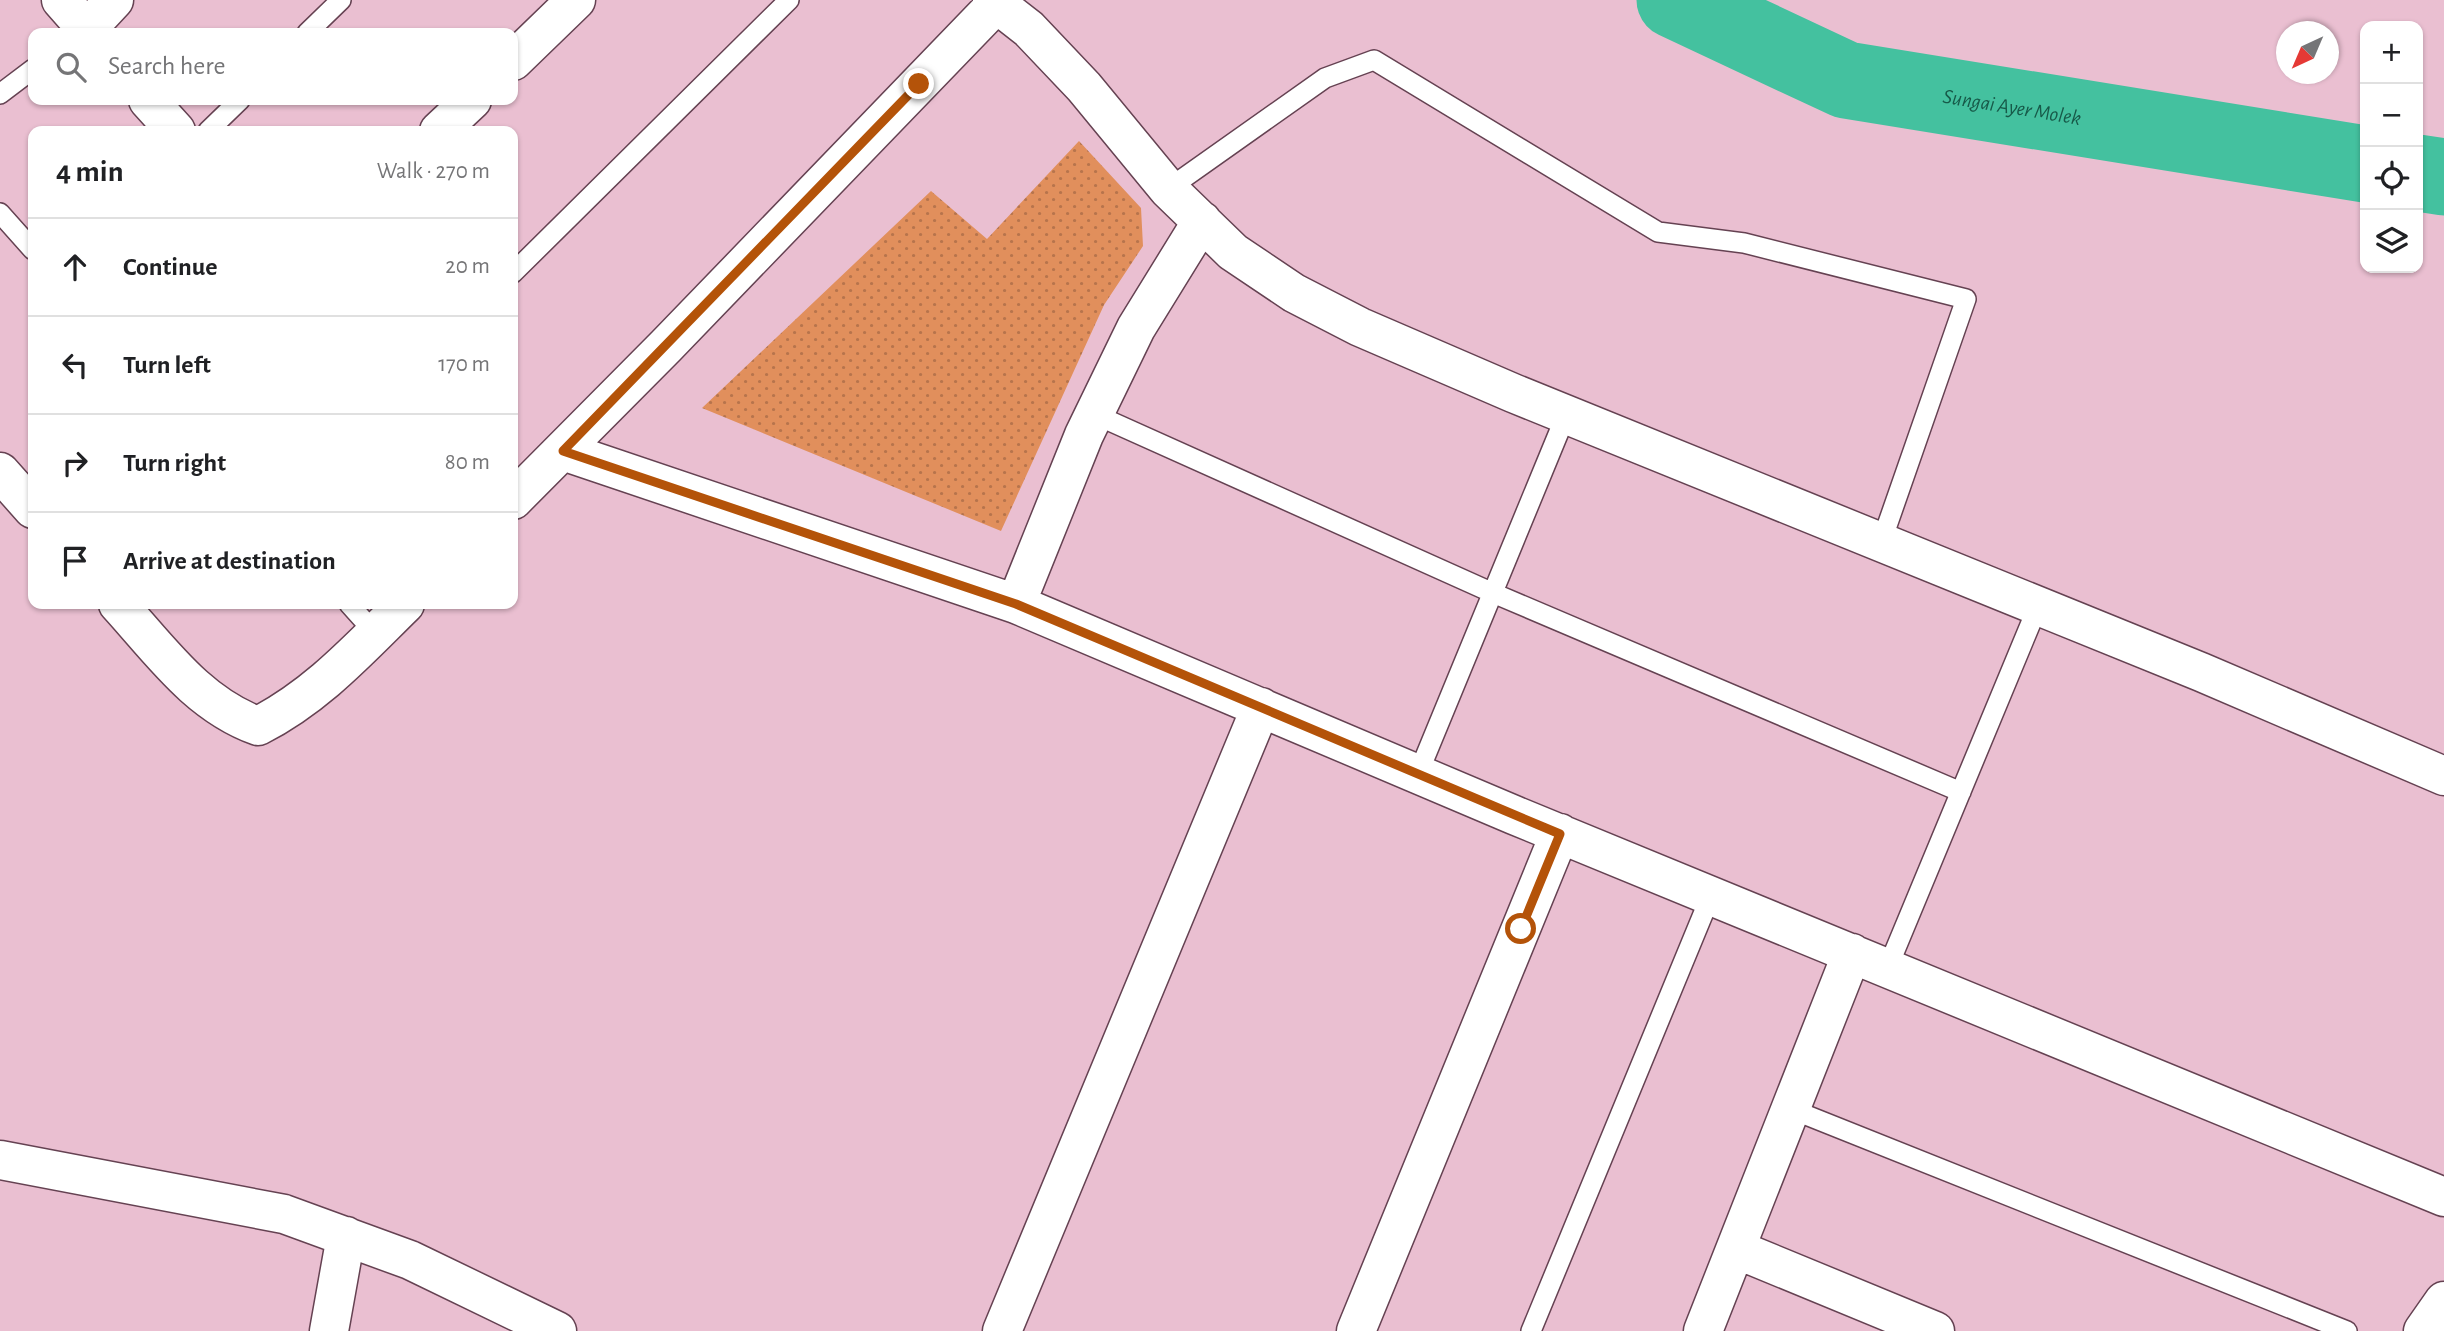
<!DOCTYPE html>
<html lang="en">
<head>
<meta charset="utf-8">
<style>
	body { margin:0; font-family:"Alegreya Sans",sans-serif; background:#f6f6f6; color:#202124 }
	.controls { position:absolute; right:21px; top:21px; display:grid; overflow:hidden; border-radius:14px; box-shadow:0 2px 5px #0004 }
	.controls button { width:63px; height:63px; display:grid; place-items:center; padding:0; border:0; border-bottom:2px solid #e0e0e0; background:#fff; color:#202124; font:35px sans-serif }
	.compass { position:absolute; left:2276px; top:21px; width:63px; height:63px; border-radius:50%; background:#fff; box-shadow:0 2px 5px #0004; rotate:224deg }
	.stop { position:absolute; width:21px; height:21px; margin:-16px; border:5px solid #b45309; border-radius:50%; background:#fff }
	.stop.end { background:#b45309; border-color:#fff; box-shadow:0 2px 7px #0008 }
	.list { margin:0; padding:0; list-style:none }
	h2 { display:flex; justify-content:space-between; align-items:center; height:91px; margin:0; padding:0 28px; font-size:30px }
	h2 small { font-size:23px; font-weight:400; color:#757577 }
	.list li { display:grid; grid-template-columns:46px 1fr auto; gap:21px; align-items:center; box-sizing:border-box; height:98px; padding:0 28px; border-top:2px solid #e0e0e0 }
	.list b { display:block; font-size:26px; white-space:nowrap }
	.list em { font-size:23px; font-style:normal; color:#757577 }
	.icon { flex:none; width:38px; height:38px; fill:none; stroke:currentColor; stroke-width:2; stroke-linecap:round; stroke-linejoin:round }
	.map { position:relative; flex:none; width:2444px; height:1331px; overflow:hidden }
	.search { position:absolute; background:#fff; box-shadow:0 2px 5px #0004; left:28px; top:28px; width:490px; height:77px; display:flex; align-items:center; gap:18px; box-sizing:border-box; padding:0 24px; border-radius:14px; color:#757577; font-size:26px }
	.panel { position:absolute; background:#fff; box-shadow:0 2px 5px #0004; left:28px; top:126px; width:490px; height:483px; border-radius:14px }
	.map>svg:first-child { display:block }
	.park { fill:url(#park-dots) }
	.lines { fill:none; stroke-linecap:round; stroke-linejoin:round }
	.river { stroke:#44c19f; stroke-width:77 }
	.service-casing { stroke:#654252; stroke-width:22 }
	.minor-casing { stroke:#654252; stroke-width:41 }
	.service { stroke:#fff; stroke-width:19 }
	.minor { stroke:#fff; stroke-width:38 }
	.route { stroke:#b45309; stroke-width:9 }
	.labels { text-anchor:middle; stroke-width:5; stroke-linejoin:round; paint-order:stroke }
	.water-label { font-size:21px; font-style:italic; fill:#175a49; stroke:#f7ccde }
</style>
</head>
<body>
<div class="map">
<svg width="2444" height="1331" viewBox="0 0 2444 1331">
	<defs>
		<pattern id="park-dots" width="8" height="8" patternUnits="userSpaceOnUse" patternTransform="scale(1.75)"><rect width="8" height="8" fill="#e18f5c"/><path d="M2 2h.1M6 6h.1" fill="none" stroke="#b7744c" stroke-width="1.8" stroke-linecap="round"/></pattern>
	</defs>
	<rect width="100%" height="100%" fill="#eabfd1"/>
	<!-- park -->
	<path class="park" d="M 1079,141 L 1141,208 L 1143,246 L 1104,305 L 1001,531 L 702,408 L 931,191 L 987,239 Z"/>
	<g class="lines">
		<!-- river -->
		<g class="river">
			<path id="s1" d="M 1675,0 L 1846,80 L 2365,164"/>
			<path d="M 2418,173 L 2444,177"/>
		</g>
		<!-- service casing -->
		<g class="service-casing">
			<path id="service" d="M 307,33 L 341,0
				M 0,94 L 33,69
				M 208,131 L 240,100
				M 1168,189 L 1325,78 L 1374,60 L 1658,232 L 1744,243 L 1966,299 L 1881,543
				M 0,213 L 33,250
				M 513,273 L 789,0
				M 1094,414 L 1493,593 L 1961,792
				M 349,604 L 375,633
				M 1418,774 L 1566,415
				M 1888,967 L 2038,606
				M 1791,1109 L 2347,1331
				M 1531,1331 L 1711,895"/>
		</g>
		<!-- minor casing -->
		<g class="minor-casing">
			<path id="minor" d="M 61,0 L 90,33
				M 992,0 L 1029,29 L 1084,87 L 1168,189 L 1233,252 L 1294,293 L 1360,327 L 1513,393 L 2201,672 L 2444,776
				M 87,29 L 114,0
				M 513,61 L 576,0
				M 148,100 L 176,131
				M 439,131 L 472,100
				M 563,451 L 1016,604 L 1514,815 L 2444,1197
				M 0,472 L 33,509
				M 513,500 L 666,346 L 1000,0
				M 118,604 C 160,650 197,704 258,726 C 317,696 359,649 405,604
				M 1016,604 L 1084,435 L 1136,328 L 1202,221
				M 0,1160 L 284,1214 L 410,1260 L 557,1331
				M 1736,1249 L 1935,1331
				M 329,1331 L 346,1236
				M 1002,1331 L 1261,707
				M 1356,1331 L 1560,833
				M 1703,1331 L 1852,953
				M 2423,1331 L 2444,1301"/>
		</g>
		<!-- service -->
		<use href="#service" class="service"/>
		<!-- minor -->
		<use href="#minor" class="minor"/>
	</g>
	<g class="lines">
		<!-- route -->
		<path class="route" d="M 919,84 L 563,451 L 1016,604 L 1560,834 L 1521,929"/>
	</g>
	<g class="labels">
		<!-- water labels -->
		<g class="water-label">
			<text dy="7" stroke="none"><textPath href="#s1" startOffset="357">Sungai Ayer Molek</textPath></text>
		</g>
	</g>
</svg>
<div class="controls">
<button>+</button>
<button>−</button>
<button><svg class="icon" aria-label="locate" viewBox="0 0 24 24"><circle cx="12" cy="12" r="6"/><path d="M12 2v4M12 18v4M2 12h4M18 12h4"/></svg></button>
<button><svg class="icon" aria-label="layers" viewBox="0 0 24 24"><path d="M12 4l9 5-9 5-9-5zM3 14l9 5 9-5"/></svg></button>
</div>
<svg class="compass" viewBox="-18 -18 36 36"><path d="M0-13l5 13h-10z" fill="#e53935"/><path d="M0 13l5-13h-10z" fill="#757577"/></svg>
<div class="stop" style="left:1521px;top:929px"></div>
<div class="stop end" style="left:919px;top:84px"></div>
<div class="search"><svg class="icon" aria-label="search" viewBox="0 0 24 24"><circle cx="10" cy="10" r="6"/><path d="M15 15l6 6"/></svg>Search here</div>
<section class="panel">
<h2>4 min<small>Walk · 270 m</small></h2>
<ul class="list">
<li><svg class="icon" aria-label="ahead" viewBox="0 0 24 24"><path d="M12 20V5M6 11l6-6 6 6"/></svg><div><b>Continue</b></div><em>20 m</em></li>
<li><svg class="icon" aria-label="left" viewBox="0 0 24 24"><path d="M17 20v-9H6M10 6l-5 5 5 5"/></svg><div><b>Turn left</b></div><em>170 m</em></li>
<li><svg class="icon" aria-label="right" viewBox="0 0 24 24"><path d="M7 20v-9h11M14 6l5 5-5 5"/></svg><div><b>Turn right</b></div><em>80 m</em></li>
<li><svg class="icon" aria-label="arrive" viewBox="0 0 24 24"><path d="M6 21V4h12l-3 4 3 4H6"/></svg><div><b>Arrive at destination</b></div></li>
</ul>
</section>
</div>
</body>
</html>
